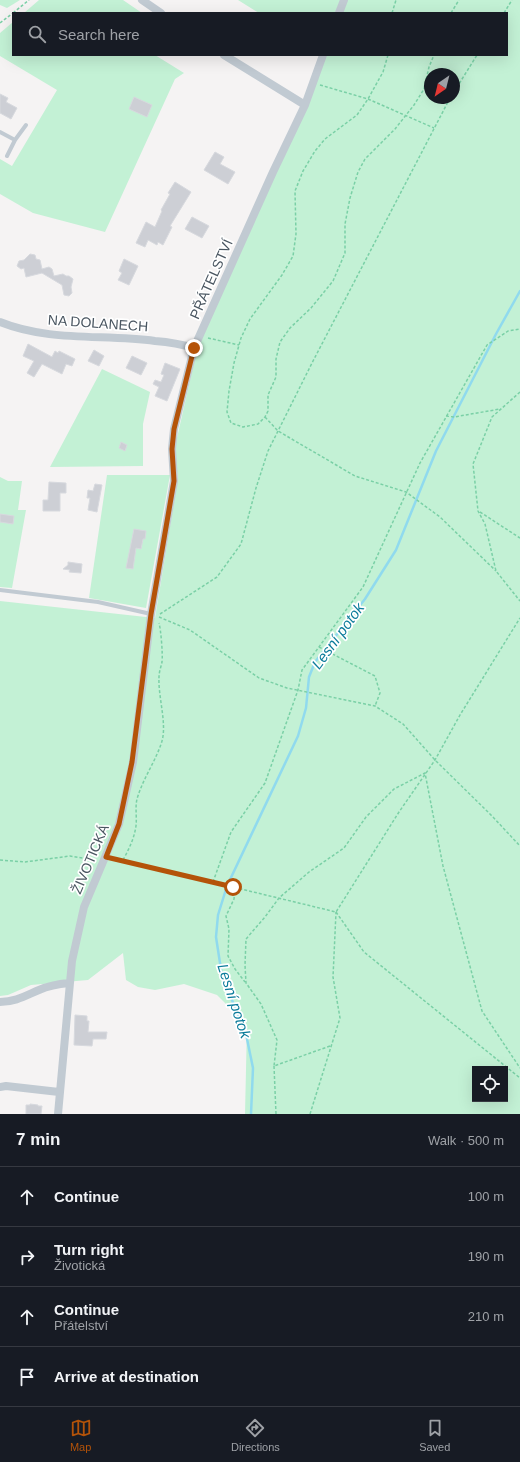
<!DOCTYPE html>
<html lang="en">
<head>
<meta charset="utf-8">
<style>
	body { margin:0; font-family:Helvetica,sans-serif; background:#20242c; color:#f1f3f6 }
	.controls { position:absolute; right:12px; bottom:12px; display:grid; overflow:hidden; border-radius:0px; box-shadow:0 4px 16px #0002 }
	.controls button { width:36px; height:36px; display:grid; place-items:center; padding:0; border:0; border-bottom:1px solid #363941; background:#171b24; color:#f1f3f6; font:20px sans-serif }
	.compass { position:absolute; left:424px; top:68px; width:36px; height:36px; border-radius:50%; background:#171b24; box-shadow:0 4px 16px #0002; rotate:215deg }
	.stop { position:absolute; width:12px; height:12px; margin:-9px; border:3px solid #b45309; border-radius:50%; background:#fff }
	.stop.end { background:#b45309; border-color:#fff; box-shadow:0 1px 4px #0008 }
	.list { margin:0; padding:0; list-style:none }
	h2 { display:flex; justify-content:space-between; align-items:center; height:52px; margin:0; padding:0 16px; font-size:17px }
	h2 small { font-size:13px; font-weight:400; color:#9ea1a6 }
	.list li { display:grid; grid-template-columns:26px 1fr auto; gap:12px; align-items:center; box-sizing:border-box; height:60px; padding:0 16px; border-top:1px solid #363941 }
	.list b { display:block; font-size:15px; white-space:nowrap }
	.list p { margin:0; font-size:13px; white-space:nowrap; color:#9ea1a6 }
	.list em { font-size:13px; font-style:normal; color:#9ea1a6 }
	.icon { flex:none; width:22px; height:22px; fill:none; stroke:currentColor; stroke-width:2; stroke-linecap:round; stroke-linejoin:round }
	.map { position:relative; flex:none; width:520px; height:1114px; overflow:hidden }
	.search { position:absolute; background:#171b24; box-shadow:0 4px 16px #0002; left:12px; right:12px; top:12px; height:44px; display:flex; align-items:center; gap:10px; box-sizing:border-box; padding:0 14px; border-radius:0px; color:#9ea1a6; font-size:15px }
	.sheet { height:292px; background:#171b24 }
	nav { display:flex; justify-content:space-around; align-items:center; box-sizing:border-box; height:56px; border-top:1px solid #363941; background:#171b24; font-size:11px; color:#9ea1a6 }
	nav a { display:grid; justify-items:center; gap:2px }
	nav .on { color:#b45309 }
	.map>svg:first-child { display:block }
	.green { fill:#c3f1d5; fill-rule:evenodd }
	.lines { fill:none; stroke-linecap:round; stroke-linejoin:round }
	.stream { stroke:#90daee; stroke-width:2.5 }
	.building { fill:#cdcfd5; stroke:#d7d9de }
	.path { stroke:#7ad0a6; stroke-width:1.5; stroke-dasharray:3 2; stroke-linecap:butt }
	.lane { stroke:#c1cad2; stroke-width:4 }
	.street { stroke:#c1cad2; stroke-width:8 }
	.route { stroke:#b45309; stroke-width:5 }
	.labels { text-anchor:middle; stroke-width:3.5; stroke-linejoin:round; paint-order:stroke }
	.street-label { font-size:14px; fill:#4a5661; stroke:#fff }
	.water-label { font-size:15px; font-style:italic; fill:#0c7c9b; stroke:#fff }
</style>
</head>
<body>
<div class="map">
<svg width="520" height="1114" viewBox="0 0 520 1114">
	<rect width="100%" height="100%" fill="#f5f3f3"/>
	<!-- green -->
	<path class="green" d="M 0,0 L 20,0 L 7,8 L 0,5 Z
		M 39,0 L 123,0 L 142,13 L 24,13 Z
		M 238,0 L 341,0 L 335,13 L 259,13 Z
		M 345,0 L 520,0 L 520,1114 L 245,1114 L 247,1025 L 217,995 L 184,984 L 155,990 L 138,987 L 126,980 L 123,953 L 88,980 L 31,985 L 8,995 L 0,996 L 0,601 L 155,618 L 178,478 L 174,451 L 198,345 L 323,55 L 507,55 L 507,13 L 339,13 ZM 430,74 L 454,74 L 454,98 L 430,98 ZM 475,1069 L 505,1069 L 505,1099 L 475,1099 Z
		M 13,22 L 13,55 L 155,55 L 184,73 L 175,79 L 105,232 L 33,213 L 0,194 L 0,159 L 12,166 L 57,90 L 0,56 L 0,33 Z
		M 102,369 L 150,392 L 143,424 L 143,466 L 50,467 Z
		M 107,475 L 170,475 L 146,608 L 89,598 Z
		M 0,477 L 8,481 L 22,481 L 18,510 L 26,510 L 12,588 L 0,587 Z"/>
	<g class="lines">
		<!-- stream -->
		<path class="stream" d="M 251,1114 L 253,1068 L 246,1034 L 222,976 L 216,937 L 218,915 L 227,886 L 298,736 L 306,708 L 309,677 L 315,662 L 365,599 L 396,550 L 436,451 L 496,334 L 520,291"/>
	</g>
	<!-- building -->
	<path class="building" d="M 0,94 L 8,98 L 6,102 L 17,108 L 11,119 L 0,113 Z
		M 134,97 L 152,105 L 147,117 L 129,109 Z
		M 215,152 L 224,157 L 220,164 L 235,172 L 228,184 L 204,170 Z
		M 175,182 L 191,192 L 170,226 L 172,227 L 163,245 L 158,242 L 157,245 L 148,240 L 145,247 L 136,243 L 146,222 L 155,227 L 162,211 L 161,210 L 170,194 L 168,193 Z
		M 192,217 L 209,226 L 202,238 L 185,229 Z
		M 30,254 L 35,255 L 36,259 L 40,260 L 42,269 L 49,267 L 52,269 L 54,276 L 63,274 L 66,276 L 69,276 L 73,279 L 71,287 L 72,293 L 69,296 L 64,295 L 62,285 L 42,273 L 26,277 L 24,268 L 21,269 L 17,266 L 19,261 L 24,260 Z
		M 124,259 L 138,266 L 129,285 L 118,280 L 122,273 L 119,271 Z
		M 28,344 L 52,357 L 55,351 L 58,353 L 59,351 L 75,359 L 72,366 L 66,364 L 62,374 L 42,364 L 34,377 L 27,373 L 34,361 L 23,356 Z
		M 94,350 L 104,356 L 99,366 L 88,361 Z
		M 132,356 L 147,363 L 141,375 L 126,368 Z
		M 165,363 L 180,369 L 167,401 L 155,396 L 159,387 L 153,384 L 155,380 L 161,382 L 164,375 L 161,374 Z
		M 121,442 L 127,445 L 125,451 L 119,448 Z
		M 49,482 L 66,483 L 66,493 L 60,493 L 60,511 L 43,511 L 43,500 L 48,500 Z
		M 95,484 L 102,485 L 97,512 L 88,510 L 90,498 L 87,498 L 88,490 L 93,491 Z
		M 0,514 L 14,516 L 13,524 L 0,522 Z
		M 134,529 L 146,531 L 145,539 L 143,539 L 141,549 L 136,548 L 133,569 L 126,568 Z
		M 68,562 L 82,564 L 81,573 L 69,572 L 70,570 L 63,569 L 68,565 Z
		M 75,1015 L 87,1016 L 87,1021 L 89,1021 L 88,1032 L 107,1032 L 106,1039 L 93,1039 L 92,1046 L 74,1045 Z
		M 30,1104 L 38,1105 L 38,1106 L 42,1106 L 41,1114 L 26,1114 L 26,1105 L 30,1105 Z"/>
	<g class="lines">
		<!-- path -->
		<path class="path" d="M 13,13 L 29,0
			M 392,13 L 396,0
			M 451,13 L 459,0
			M 504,13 L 512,0
			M 0,23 L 13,13
			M 388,55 L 383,72 L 368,99 L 357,115 L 325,139 L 315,151 L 303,171 L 295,191 L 296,234 L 293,256 L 282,275 L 250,319 L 241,338 L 234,363 L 229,391 L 227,412 L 231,423 L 243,427 L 258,424 L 265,417 L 268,411 L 268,395 L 276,377 L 276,359 L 280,342 L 290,328 L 311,308 L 333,281 L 345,253 L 345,224 L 350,198 L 358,172 L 365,159 L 395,129 L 414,105 L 424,89 L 429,67 L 434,55
			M 320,85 L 368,99 L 434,128
			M 454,92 L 477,55
			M 208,338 L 239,345
			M 520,392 L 492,417 L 473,464 L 478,511 L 485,524 L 496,571 L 520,601
			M 446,416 L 454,417 L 500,409
			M 265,417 L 278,431 L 355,476 L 406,492 L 440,517 L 496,571
			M 480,512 L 520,538
			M 160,614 L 217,577 L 241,544 L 256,488 L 268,451 L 312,363 L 450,98
			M 159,617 L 190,630 L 259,678 L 287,688 L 375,706 L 403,724 L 435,760 L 492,816 L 520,846
			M 319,647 L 375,676 L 380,693 L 375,706
			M 113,858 L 336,912 L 399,812 L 435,760 L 460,715 L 520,618
			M 0,860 L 25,862 L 70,856 L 95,860
			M 123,860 C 129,849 134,839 136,826 C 137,817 135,807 137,799 C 143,778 156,761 162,741 C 167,723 158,697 159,677 C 159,672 161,667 162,662 C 163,656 161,630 159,623
			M 213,882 L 231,832 L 265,783 L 298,690 L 302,670 L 363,587 L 420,463 L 487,345 L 508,331 L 520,329
			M 235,887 L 234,899 L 226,916 L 229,929 L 228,956 L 235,969 L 245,982
			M 336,912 L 364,952 L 520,1078
			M 330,1046 L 274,1066 L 277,1040 L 261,1004 L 246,983 L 245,965 L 246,939 L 265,917 L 279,898 L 309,872 L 344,848 L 366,817 L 394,789 L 425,773 L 443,866 L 482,1011 L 520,1068
			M 274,1066 L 276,1114
			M 310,1114 L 340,1018 L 333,977 L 336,912"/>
		<!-- lane -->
		<path class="lane" d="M 0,132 L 15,140 L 7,156
			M 15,140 L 26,125
			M 0,590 L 98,602 L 151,614"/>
		<!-- street -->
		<path class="street" d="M 142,0 L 161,13
			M 339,13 L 344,0
			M 224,55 L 305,105
			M 0,322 C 49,342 104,334 155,341 C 168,342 181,344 194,348
			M 0,1002 C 15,1002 25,996 39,990 C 48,986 58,984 69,983
			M 0,1087 L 6,1086 L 59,1092
			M 58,1114 L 72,961 L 84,907 L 119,824 L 133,762 L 151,614 L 174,481 L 172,449 L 174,429 L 194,348 L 273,172 L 305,105 L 323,55"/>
	</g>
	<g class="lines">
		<!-- route -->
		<path class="route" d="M 194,348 L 174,429 L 172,449 L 174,481 L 151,614 L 132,762 L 119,824 L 106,857 L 233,887"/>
	</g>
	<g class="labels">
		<!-- street labels -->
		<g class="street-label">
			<text transform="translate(211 279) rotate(-66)" y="5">PŘÁTELSTVÍ</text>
			<text transform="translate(98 323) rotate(4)" y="5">NA DOLANECH</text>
			<text transform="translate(90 859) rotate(-67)" y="5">ŽIVOTICKÁ</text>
		</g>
		<!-- water labels -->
		<g class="water-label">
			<text transform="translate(338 636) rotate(-54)" y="5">Lesní potok</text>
			<text transform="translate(234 1001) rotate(72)" y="5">Lesní potok</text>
		</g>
	</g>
</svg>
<div class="controls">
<button><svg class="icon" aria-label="locate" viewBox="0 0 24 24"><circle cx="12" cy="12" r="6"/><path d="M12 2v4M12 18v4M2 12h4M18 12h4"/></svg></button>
</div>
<svg class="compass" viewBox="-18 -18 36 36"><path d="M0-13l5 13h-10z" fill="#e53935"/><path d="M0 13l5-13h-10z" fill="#9ea1a6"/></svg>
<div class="stop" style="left:233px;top:887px"></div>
<div class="stop end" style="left:194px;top:348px"></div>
<div class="search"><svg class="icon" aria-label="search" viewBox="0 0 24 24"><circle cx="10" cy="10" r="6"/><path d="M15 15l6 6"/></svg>Search here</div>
</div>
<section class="sheet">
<h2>7 min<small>Walk · 500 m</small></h2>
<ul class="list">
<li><svg class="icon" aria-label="ahead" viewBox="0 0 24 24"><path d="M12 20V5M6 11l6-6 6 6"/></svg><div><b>Continue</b></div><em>100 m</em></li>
<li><svg class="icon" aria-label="right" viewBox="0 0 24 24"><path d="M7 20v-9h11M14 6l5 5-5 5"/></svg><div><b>Turn right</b><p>Životická</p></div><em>190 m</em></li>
<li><svg class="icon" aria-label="ahead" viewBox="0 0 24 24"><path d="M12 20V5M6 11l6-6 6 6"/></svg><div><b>Continue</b><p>Přátelství</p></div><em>210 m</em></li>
<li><svg class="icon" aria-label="arrive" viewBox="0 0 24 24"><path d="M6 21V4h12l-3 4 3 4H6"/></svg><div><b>Arrive at destination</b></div></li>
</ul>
</section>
<nav>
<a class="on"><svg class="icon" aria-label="map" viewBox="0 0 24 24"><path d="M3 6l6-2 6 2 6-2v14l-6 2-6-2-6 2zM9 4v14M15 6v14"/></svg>Map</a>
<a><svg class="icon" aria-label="directions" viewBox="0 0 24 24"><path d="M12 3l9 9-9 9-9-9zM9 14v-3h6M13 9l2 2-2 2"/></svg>Directions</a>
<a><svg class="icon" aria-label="saved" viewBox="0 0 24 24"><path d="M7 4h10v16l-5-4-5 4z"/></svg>Saved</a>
</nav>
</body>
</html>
